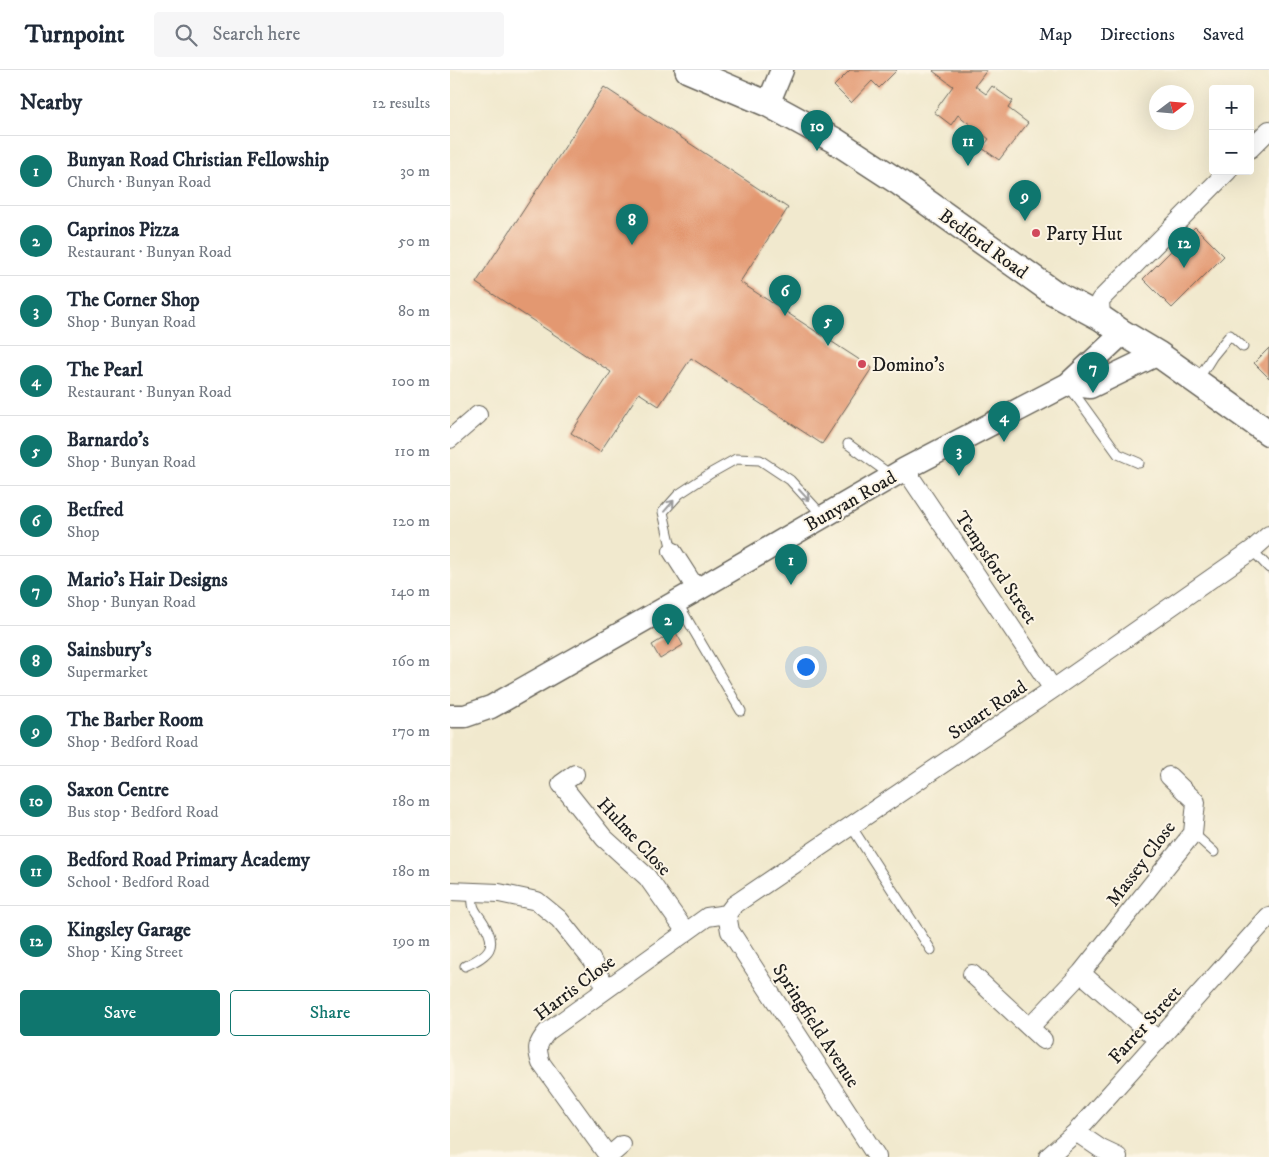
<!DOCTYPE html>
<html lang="en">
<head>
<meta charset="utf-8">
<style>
	body { margin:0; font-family:"IM FELL DW Pica",serif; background:#f6f6f7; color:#1f2937 }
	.controls { position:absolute; right:15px; top:15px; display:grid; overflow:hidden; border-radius:5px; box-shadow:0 5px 20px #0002 }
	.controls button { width:45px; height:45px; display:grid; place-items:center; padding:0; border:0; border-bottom:1px solid #e0e1e3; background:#fff; color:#1f2937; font:25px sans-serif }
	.compass { position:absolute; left:699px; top:15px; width:45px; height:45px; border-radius:50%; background:#fff; box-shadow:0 5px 20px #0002; rotate:74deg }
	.you { position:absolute; left:355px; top:596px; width:18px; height:18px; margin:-12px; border:4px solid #fff; border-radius:50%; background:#1a73e8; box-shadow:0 0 0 8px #1a73e833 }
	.badge { display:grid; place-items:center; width:32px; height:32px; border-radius:50%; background:#0f766e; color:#fff; font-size:16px; font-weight:700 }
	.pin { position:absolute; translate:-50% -41px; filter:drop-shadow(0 1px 2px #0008) }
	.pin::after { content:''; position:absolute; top:26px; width:18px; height:15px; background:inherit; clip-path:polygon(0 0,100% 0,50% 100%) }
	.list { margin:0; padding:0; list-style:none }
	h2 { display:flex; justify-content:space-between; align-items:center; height:65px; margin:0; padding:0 20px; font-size:21px }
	h2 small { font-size:16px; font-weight:400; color:#747a83 }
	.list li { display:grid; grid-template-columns:32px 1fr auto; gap:15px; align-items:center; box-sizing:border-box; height:70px; padding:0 20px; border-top:1px solid #e0e1e3 }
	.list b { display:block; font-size:19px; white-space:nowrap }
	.list p { margin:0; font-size:16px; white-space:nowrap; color:#747a83 }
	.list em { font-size:16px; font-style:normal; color:#747a83 }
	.actions { display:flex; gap:10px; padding:15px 20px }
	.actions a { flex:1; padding:11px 0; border:1px solid #0f766e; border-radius:5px; text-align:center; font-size:18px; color:#0f766e }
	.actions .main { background:#0f766e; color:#fff }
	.icon { flex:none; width:28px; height:28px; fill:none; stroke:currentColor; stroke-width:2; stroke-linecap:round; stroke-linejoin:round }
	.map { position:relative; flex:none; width:819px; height:1087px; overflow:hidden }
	header { display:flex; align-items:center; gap:30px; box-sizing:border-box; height:70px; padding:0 25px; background:#fff; border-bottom:1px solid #e0e1e3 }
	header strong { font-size:24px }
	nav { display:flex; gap:28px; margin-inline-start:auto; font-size:18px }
	.search { width:350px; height:45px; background:#f6f6f7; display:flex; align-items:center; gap:12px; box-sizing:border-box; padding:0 18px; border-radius:5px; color:#747a83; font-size:19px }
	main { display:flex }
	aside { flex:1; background:#fff }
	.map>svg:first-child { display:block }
	.building { fill:#e39871 }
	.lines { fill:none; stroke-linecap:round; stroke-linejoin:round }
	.service-casing { stroke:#67645a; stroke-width:11 }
	.minor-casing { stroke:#67645a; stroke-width:20 }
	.tertiary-casing { stroke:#67645a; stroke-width:25 }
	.secondary-casing { stroke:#67645a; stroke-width:28 }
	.service { stroke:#fff; stroke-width:9 }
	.minor { stroke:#fff; stroke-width:18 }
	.tertiary { stroke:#fff; stroke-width:22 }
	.secondary { stroke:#fff; stroke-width:25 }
	.oneway { stroke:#999 }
	.poi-dot { fill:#d1495b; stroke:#fcf5e5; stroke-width:2 }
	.labels { text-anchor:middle; stroke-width:4; stroke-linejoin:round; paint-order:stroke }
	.poi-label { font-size:19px; fill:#1c1c1c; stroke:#fcf5e5; text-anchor:start }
	.street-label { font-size:19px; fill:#1c1c1c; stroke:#fcf5e5 }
</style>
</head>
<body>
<header>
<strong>Turnpoint</strong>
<div class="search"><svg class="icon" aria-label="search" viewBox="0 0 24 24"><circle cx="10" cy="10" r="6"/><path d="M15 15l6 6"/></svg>Search here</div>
<nav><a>Map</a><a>Directions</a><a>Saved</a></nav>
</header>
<main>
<aside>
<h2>Nearby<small>12 results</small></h2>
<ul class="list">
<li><span class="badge">1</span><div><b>Bunyan Road Christian Fellowship</b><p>Church · Bunyan Road</p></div><em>30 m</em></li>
<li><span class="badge">2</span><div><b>Caprinos Pizza</b><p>Restaurant · Bunyan Road</p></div><em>50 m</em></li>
<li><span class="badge">3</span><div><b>The Corner Shop</b><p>Shop · Bunyan Road</p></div><em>80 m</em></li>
<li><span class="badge">4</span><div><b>The Pearl</b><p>Restaurant · Bunyan Road</p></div><em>100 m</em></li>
<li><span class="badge">5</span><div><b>Barnardo's</b><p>Shop · Bunyan Road</p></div><em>110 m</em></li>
<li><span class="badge">6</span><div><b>Betfred</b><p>Shop</p></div><em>120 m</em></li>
<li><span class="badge">7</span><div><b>Mario's Hair Designs</b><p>Shop · Bunyan Road</p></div><em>140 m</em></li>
<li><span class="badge">8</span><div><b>Sainsbury's</b><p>Supermarket</p></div><em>160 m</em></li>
<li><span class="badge">9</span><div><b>The Barber Room</b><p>Shop · Bedford Road</p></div><em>170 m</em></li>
<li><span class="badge">10</span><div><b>Saxon Centre</b><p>Bus stop · Bedford Road</p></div><em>180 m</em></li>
<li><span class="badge">11</span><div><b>Bedford Road Primary Academy</b><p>School · Bedford Road</p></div><em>180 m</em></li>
<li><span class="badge">12</span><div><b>Kingsley Garage</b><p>Shop · King Street</p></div><em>190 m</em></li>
</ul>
<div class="actions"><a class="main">Save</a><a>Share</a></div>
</aside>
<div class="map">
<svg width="819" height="1087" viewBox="0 0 819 1087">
	<rect width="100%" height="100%" fill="#fcf5e5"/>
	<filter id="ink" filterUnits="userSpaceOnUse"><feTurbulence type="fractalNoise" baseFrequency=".02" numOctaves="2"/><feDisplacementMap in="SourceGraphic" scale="10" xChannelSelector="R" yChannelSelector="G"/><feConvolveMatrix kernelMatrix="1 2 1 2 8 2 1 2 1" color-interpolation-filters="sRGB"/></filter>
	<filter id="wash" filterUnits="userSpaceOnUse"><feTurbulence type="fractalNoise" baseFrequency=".0096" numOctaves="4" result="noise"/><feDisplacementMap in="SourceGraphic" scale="20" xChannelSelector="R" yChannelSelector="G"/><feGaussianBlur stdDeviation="1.12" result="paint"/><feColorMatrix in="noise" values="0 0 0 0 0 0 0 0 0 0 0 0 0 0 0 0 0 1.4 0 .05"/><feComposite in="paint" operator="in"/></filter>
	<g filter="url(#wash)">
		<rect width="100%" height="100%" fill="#f1e9ce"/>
		<g id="blocks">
			<!-- building -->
			<path class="building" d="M 400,0 L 447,0 L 429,18 L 422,11 L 401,33 L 384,16 Z
				M 484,0 L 537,0 L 525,16 L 536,24 L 542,16 L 563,31 L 558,38 L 578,53 L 549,90 L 532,78 L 539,69 L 508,45 L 501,55 L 484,42 L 503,16 L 483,1 Z
				M 154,17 L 338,138 L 290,212 L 422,298 L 372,374 L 241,288 L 209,336 L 189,323 L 150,382 L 121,363 L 161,302 L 26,213 Z
				M 745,157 L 774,186 L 722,238 L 693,209 Z
				M 819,278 L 819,308 L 804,293 Z
				M 225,561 L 233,575 L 210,589 L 202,575 Z"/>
		</g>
	</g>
	<g filter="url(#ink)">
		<use href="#blocks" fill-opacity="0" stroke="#67645a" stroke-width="1"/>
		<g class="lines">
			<!-- service casing -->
			<g class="service-casing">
				<path id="service" d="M 747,311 L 762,287 L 780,265 L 793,277
					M 621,319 L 668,384 L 689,393
					M 398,374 L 442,406
					M 802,480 L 819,498
					M 222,481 L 213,442 L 229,424 L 261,403 L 286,389 L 310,390 L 340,410 L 373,446
					M 227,532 L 291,641
					M 401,756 L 481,880
					M 743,763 L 764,782
					M 15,896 C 39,885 49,877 33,852 C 30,847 26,843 24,838 C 22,834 23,827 22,822"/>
			</g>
			<!-- minor casing -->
			<g class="minor-casing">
				<path id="minor" d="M 800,79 L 819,60
					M 651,248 L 650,230 L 778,101
					M 0,369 L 28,345
					M 455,399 L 603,619
					M 222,481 L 247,520
					M 125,704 L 111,714 L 154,768 L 197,807 L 236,862
					M 0,821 L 49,823 L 87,831 L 109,849 L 141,889 L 156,918
					M 277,844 L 284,835 L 603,619 L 802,480 L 819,465
					M 277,844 L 280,861 L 427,1087
					M 631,903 L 708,970
					M 522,904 L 593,970
					M 580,957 L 631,903 L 743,763 L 746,732 L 719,706
					M 626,1062 L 651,1079 L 668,1087
					M 158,1087 L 172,1075
					M 159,1087 L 91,993 C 86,978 87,974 97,962 L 257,847 L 277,844
					M 598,1087 L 626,1062 L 819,846"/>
			</g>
			<!-- tertiary casing -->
			<g class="tertiary-casing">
				<path id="tertiary" d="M 318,34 L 332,0
					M 618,314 L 640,317 L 708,284
					M 0,646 L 15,646 L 41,637 L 247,520 L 455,399 L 618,314 L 673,263"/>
			</g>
			<!-- secondary casing -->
			<g class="secondary-casing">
				<path id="secondary" d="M 238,0 L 318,34 L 384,70 L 450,113 L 603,222 L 651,248 L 673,263 L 708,284 L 819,363"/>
			</g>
			<!-- service -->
			<use href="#service" class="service"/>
			<!-- minor -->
			<use href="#minor" class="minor"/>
			<!-- tertiary -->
			<use href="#tertiary" class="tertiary"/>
			<!-- secondary -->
			<use href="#secondary" class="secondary"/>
		</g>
		<!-- one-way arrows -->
		<defs><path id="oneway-shaft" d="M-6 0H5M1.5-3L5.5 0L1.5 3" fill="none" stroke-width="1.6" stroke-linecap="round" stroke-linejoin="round" transform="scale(1.25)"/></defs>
		<g class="oneway">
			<use href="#oneway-shaft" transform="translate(354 425) rotate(47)"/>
			<use href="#oneway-shaft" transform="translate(219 436) rotate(-49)"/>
		</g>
	</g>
	<!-- markers -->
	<g class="poi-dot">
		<circle cx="586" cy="163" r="5"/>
		<circle cx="412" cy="294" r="5"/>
	</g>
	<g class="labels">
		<!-- poi labels -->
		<g class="poi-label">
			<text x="596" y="170">Party Hut</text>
			<text x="422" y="301">Domino's</text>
		</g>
		<!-- street labels -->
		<g class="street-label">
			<text transform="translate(534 173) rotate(36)" y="7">Bedford Road</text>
			<text transform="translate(400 430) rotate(-30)" y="7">Bunyan Road</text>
			<text transform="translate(547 497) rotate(56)" y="7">Tempsford Street</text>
			<text transform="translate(537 639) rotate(-34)" y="7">Stuart Road</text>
			<text transform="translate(185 766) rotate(47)" y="7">Hulme Close</text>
			<text transform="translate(690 793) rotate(-53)" y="7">Massey Close</text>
			<text transform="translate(124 917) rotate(-37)" y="7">Harris Close</text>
			<text transform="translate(694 954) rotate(-48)" y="7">Farrer Street</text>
			<text transform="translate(367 955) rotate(57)" y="7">Springfield Avenue</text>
		</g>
	</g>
</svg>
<div class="controls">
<button>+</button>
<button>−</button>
</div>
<svg class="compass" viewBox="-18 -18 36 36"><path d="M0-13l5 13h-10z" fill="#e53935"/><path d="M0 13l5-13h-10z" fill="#747a83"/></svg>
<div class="you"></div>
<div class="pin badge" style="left:341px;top:515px">1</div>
<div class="pin badge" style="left:218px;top:575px">2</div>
<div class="pin badge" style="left:509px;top:406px">3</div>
<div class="pin badge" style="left:554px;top:372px">4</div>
<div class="pin badge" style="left:378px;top:276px">5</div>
<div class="pin badge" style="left:335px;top:246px">6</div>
<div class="pin badge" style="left:643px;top:323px">7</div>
<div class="pin badge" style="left:182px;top:175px">8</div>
<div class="pin badge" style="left:575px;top:151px">9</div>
<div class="pin badge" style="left:367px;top:81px">10</div>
<div class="pin badge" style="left:518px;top:96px">11</div>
<div class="pin badge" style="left:734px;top:198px">12</div>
</div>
</main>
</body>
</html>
